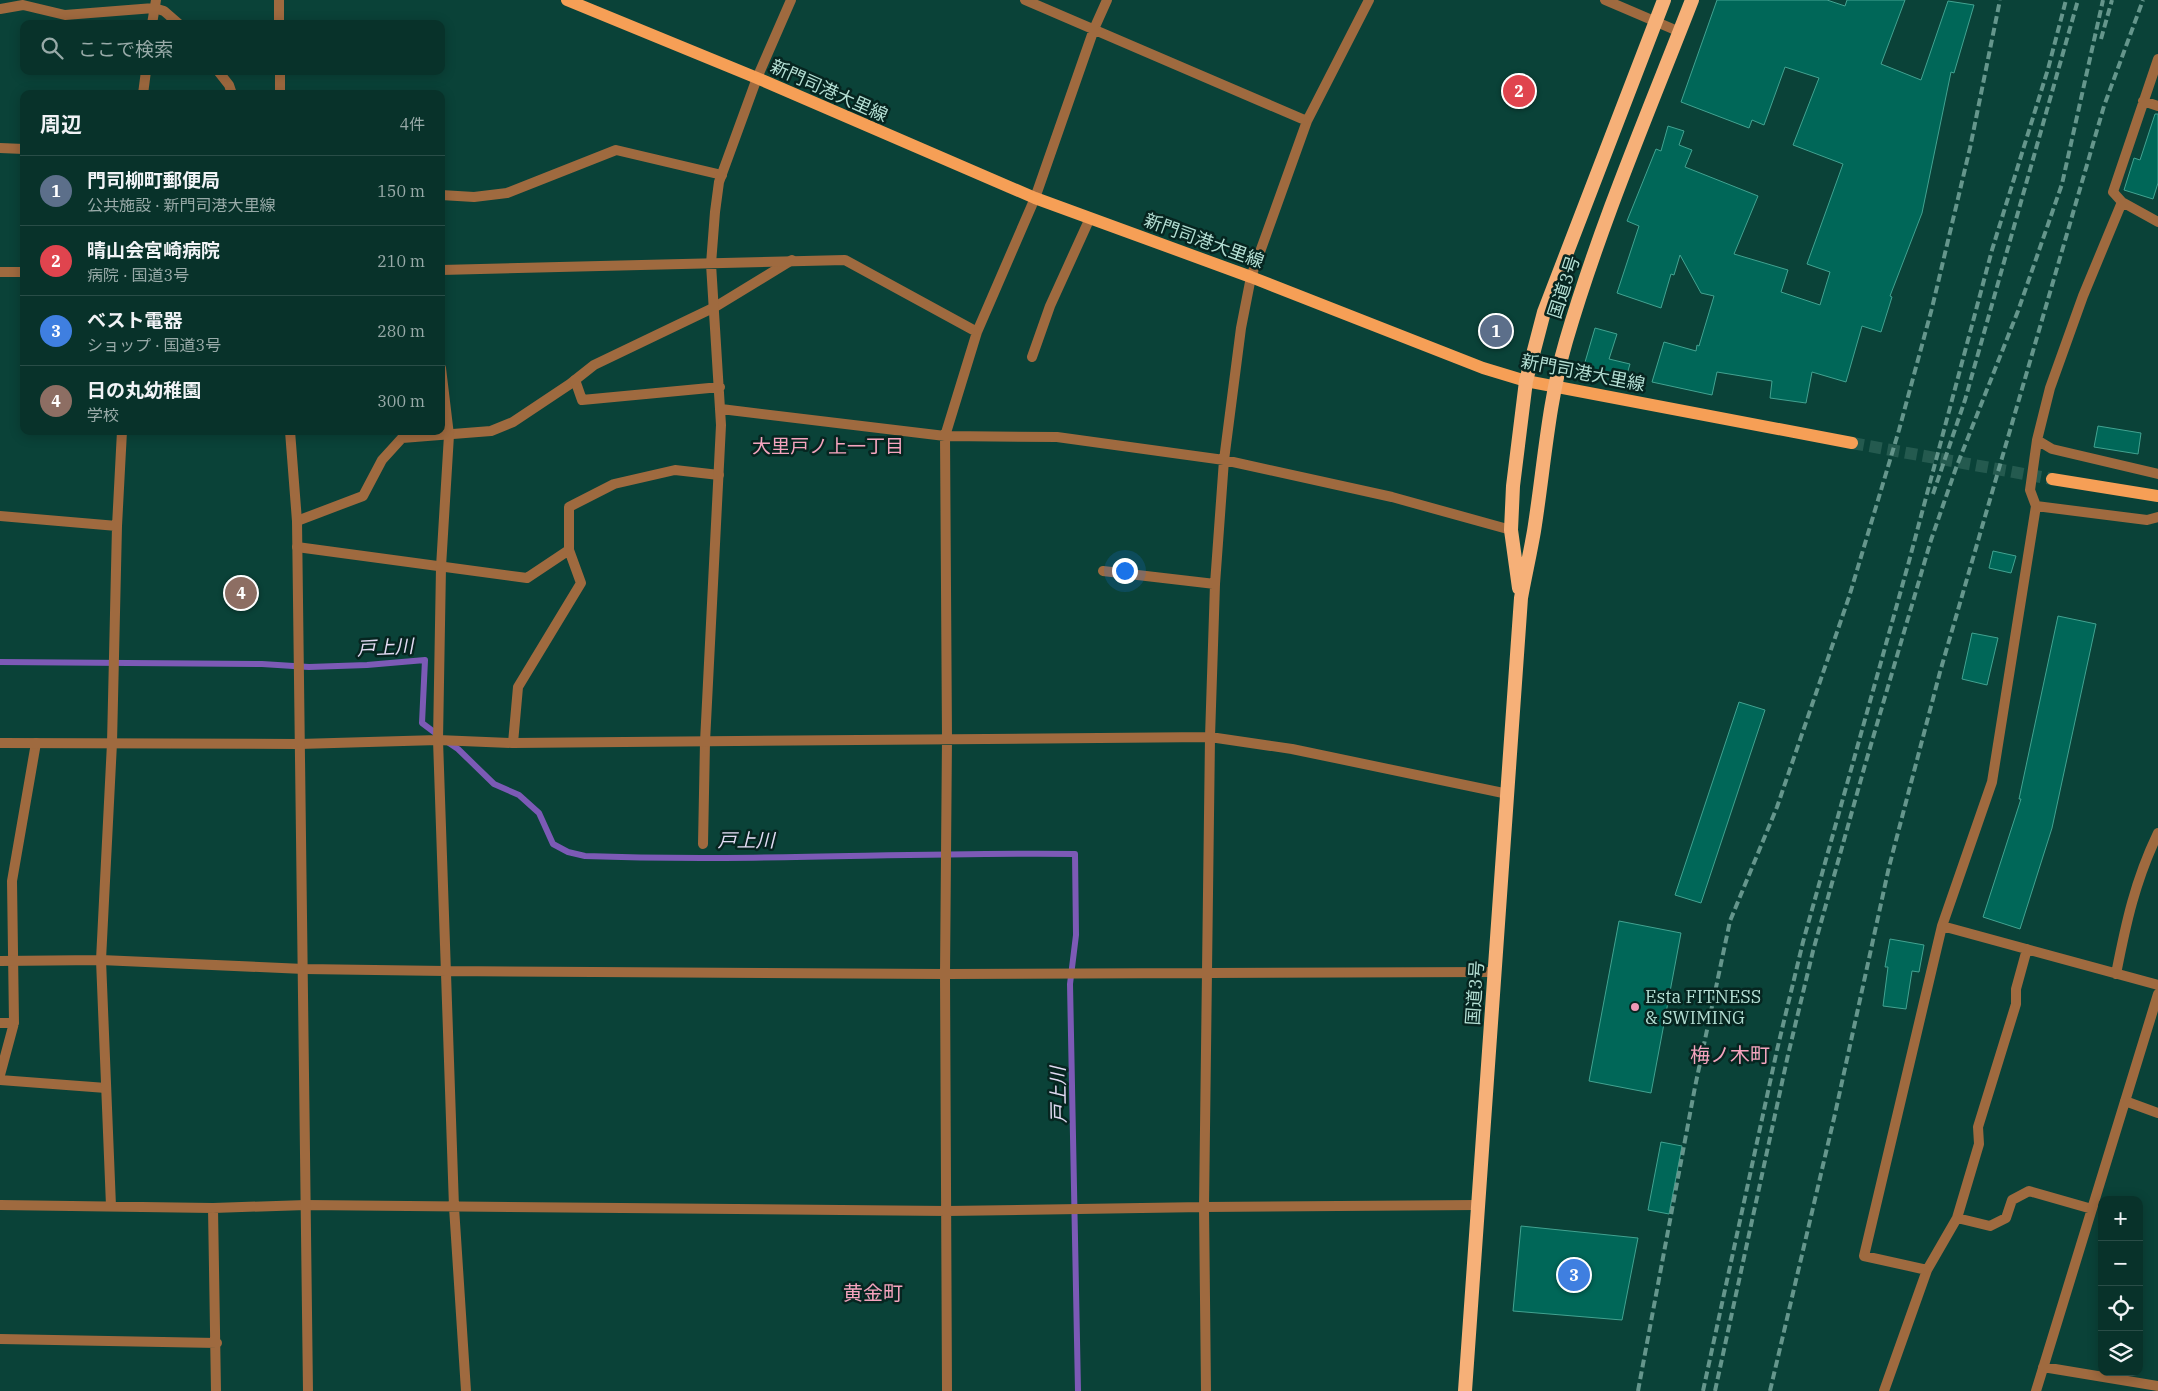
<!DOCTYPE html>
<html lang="ja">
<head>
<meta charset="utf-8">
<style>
	body { margin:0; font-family:"IBM Plex Serif","Noto Sans JP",serif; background:#163e36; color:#f1f3f6 }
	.controls { position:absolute; right:15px; bottom:15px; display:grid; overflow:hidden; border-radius:10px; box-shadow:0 2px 12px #0003 }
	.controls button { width:45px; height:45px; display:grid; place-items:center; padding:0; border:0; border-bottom:1px solid #294d47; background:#08322a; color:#f1f3f6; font:25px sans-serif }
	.you { position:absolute; left:1124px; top:570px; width:18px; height:18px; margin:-12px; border:4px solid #fff; border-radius:50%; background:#1a73e8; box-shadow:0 0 0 8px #1a73e833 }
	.badge { display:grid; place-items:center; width:32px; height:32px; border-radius:50%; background:#f09ab6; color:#fff; font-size:16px; font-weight:700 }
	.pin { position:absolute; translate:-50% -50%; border:2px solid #fff; box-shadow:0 1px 5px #0006 }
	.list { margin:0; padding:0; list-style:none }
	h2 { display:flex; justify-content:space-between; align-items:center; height:65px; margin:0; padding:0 20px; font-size:21px }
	h2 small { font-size:16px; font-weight:400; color:#98aaa8 }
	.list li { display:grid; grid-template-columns:32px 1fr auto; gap:15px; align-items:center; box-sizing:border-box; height:70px; padding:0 20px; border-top:1px solid #294d47 }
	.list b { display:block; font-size:19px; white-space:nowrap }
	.list p { margin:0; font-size:16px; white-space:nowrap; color:#98aaa8 }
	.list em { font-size:16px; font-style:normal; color:#98aaa8 }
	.icon { flex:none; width:28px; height:28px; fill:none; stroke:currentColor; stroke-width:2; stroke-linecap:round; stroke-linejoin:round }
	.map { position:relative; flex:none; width:2158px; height:1391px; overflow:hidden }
	.search { position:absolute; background:#08322a; box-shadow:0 2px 12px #0003; left:20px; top:20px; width:425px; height:55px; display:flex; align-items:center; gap:12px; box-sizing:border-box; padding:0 18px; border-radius:10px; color:#98aaa8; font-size:19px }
	.panel { position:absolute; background:#08322a; box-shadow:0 2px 12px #0003; left:20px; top:90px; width:425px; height:345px; border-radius:10px }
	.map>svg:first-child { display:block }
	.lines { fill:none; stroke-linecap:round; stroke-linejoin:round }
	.stream { stroke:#7c5ab6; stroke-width:6 }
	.building { fill:#006758; stroke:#42a391 }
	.primary-tunnel { stroke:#245a4f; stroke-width:12; stroke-dasharray:12 6; stroke-linecap:butt }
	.service { stroke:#9f6a3f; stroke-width:10 }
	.minor { stroke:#9f6a3f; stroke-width:10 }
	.tertiary { stroke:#9f6a3f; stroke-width:10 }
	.primary { stroke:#f69f56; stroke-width:12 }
	.trunk { stroke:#f6b078; stroke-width:14 }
	.rail { stroke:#65968c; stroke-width:4; stroke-dasharray:8 4; stroke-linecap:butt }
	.poi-dot { fill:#f09ab6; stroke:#062520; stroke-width:2 }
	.labels { text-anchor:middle; stroke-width:5; stroke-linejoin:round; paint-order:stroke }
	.street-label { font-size:18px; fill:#b4dfd4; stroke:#062520 }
	.poi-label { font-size:18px; fill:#b4dfd4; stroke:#062520; text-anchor:start }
	.neighbourhood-label { font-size:19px; fill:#f5a4be; stroke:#062520 }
	.water-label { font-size:19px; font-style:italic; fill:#e2dbf3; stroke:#062520 }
	.quarter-label { font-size:20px; fill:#f5a4be; stroke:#062520 }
</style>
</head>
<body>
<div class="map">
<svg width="2158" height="1391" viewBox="0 0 2158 1391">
	<rect width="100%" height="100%" fill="#0a4238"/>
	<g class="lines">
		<!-- stream -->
		<path class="stream" d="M 0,662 L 262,664 L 309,667 L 367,665 L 425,660 L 422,723 L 438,735
			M 446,741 L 458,749 L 494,784 L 519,795 L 539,813 L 553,844 L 568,852 L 585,856 C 748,862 912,852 1075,854 L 1076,935 L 1070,984 L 1078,1391"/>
	</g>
	<!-- building -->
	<path class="building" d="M 1717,0 L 1827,0 L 1845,6 L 1847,0 L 1905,0 L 1881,64 L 1921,80 L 1948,1 L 1974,5 L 1954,73 L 1951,72 L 1922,213 L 1890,296 L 1892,297 L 1881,332 L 1862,326 L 1846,382 L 1812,372 L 1806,403 L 1770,398 L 1772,381 L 1717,372 L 1712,395 L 1652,382 L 1664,342 L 1696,351 L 1697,345 L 1699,346 L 1714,296 L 1701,293 L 1680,255 L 1674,275 L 1671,274 L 1661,308 L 1617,293 L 1639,226 L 1627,221 L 1656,149 L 1661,151 L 1668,126 L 1684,131 L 1679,145 L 1692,150 L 1685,167 L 1758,196 L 1734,254 L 1788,270 L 1781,292 L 1820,305 L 1830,272 L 1807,264 L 1843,164 L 1793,145 L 1819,78 L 1785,67 L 1764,125 L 1752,120 L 1749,128 L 1681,102 Z
		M 2155,114 L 2158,114 L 2158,183 L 2153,199 L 2124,190 L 2134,158 L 2140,160 Z
		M 1595,328 L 1617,334 L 1609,359 L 1630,364 L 1625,381 L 1583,369 Z
		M 2098,426 L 2141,433 L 2138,454 L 2094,447 Z
		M 1993,551 L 2016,556 L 2011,573 L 1989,568 Z
		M 2058,616 L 2096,624 L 2052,828 L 2020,929 L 1983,917 L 2021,799 L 2019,799 Z
		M 1972,633 L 1998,638 L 1987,685 L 1962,679 Z
		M 1739,702 L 1765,710 L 1701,903 L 1675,895 Z
		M 1619,921 L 1681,933 L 1651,1093 L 1589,1081 Z
		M 1890,939 L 1924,945 L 1919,972 L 1912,971 L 1906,1009 L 1883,1006 L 1888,967 L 1885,967 Z
		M 1661,1142 L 1682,1146 L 1669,1214 L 1648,1210 Z
		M 1521,1226 L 1638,1238 L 1622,1320 L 1513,1311 Z"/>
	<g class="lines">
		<!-- primary-tunnel -->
		<path class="primary-tunnel" d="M 1852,443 L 2052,479"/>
		<!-- service -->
		<path class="service" d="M 154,8 L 164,11 L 179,24
			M 218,71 L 229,85 L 232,94
			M 441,195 L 474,197 L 507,193 L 616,150 L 722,175
			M 297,521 L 363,496 L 382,460 L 402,438 L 491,431 L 513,422 L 570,384 L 594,365 L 715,307 L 792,260
			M 297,547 L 527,578 L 569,550 L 569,507 L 614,484 L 675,470 L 719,475
			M 513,743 L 518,687 L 581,583 L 569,550
			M 703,844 L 705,742
			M 0,1023 L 14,1023
			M 0,1075 L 14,1023 L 12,881 L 36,743
			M 0,1080 L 106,1088"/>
		<!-- minor -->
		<path class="minor" d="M 1025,0 L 1307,121
			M 1605,0 L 1680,32
			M 0,9 L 23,5 L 65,15 L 154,8
			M 152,24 L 156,0
			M 2158,59 L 2113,192 L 2122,202 L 2158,222
			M 143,94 L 146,71
			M 2143,101 L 2158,106
			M 0,148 L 24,149
			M 2122,202 L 2083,296 L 2050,388 L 2037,440 L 2052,449 L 2158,474
			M 441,270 L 845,260 L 977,332
			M 1032,357 L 1050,306 L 1090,218
			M 441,368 L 449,435 L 441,567 L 438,740 L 454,1207 L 466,1391
			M 575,380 L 582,400 L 720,387
			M 721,409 L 945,436 L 1057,437 L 1224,460 L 1392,497 L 1511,530
			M 2036,506 L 2147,520 L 2158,517
			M 0,516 L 117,526
			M 1103,571 L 1215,584
			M 705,742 L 721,425 L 711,264 L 715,212 L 719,182 L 757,78 L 791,0
			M 299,744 L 438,740 L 513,743 L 1210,737 L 1292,749 L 1508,794
			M 1942,926 L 2158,985
			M 0,961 L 101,960 L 304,969 L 445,971 L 945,974 L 1495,972
			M 2116,974 C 2126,923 2135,881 2158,833
			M 2125,1101 L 2158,1113
			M 0,1205 L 213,1208 L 306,1205 L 947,1211 L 1204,1207 L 1477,1205
			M 111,1206 L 101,960 L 112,743 L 117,526 L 122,431
			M 213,1208 L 216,1391
			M 1957,1218 L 1990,1226 L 2006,1218 L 2012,1200 L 2029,1191 L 2092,1209
			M 1927,1270 L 1864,1256 L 1942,926 L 1992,782 L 2036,506 L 2030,490 L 2037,440
			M 0,1339 L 217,1343
			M 2043,1367 L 2158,1386
			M 947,1391 L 945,974 L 947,738 L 945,436 L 977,332 L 1035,198 L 1094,29 L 1107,0
			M 1206,1391 L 1204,1207 L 1210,737 L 1215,584 L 1224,460 L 1241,328 L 1251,277 L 1307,121 L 1369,0
			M 1884,1391 L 1927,1270 L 1957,1218 L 1979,1144 L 1978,1127 L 2016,1004 L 2016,989 L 2027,949
			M 2036,1391 L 2158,994"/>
		<!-- tertiary -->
		<path class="tertiary" d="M 279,0 L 279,24
			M 280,71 L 280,94
			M 0,272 L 24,272
			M 290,431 L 297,521 L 308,1391
			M 0,743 L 299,744"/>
		<!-- primary -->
		<path class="primary" d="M 567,0 L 757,78 L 1035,198 L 1251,277 L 1483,368 L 1526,381 L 1852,443
			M 2052,479 L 2158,496"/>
		<!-- trunk -->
		<path class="trunk" d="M 1519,588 L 1511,530 L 1513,486 L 1526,381 L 1544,312 L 1664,0
			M 1465,1391 L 1521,598 C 1525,576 1530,554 1534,531 C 1544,468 1548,403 1566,341 C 1600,225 1648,113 1692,0"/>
		<!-- rail -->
		<path class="rail" d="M 2101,39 L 2112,0
			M 1933,494 L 1965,400 L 2078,0
			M 1638,1391 L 1695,1087 L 1730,921 L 1777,807 L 1849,597 L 1899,430 L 1932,308 L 1970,148 L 2000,0
			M 1703,1391 L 1777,1050 L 1803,942 L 1908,565 L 1992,250 L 2048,69 L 2066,0
			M 1715,1391 L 1788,1055 L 1813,951 L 1865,765 L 1931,540 L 1956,468 L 2018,311 L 2062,184 L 2103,0
			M 1770,1391 L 1835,1114 L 1889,867 L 1940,672 L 2104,106 L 2143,0"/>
	</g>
	<!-- markers -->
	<circle class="poi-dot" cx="1635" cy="1007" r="5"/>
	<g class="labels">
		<!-- street labels -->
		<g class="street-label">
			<text transform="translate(829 91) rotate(24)" y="6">新門司港大里線</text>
			<text transform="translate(1204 241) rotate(20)" y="6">新門司港大里線</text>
			<text transform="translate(1564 287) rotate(-72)" y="6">国道3号</text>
			<text transform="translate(1583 373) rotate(11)" y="6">新門司港大里線</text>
			<text transform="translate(1475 993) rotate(-86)" y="6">国道3号</text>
		</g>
		<!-- poi labels -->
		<g class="poi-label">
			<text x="1645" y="1003">Esta FITNESS<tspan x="1645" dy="21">&amp; SWIMING</tspan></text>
		</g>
		<!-- neighbourhood labels -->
		<g class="neighbourhood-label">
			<text x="828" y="453">大里戸ノ上一丁目</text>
		</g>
		<!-- water labels -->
		<g class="water-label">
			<text transform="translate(385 647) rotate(-3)" y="7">戸上川</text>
			<text x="746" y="847">戸上川</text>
			<text transform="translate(1058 1095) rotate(-91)" y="7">戸上川</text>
		</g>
		<!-- quarter labels -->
		<g class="quarter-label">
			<text x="1730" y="1062">梅ノ木町</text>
			<text x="873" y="1300">黄金町</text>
		</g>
	</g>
</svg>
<div class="controls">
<button>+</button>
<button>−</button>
<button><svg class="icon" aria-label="locate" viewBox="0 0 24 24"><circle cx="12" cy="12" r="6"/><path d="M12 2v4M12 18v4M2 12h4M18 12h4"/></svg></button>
<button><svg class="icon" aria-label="layers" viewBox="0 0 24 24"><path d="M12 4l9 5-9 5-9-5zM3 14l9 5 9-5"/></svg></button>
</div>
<div class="you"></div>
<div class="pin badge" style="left:1496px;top:331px;background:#5c6f8a">1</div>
<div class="pin badge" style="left:1519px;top:91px;background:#e0444e">2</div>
<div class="pin badge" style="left:1574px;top:1275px;background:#3f7fe0">3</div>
<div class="pin badge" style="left:241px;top:593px;background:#8d6e63">4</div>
<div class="search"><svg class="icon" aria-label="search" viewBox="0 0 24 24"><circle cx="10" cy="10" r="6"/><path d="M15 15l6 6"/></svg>ここで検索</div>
<section class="panel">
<h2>周辺<small>4件</small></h2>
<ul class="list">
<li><span class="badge" style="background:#5c6f8a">1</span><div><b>門司柳町郵便局</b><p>公共施設 · 新門司港大里線</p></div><em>150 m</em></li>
<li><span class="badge" style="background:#e0444e">2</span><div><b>晴山会宮崎病院</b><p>病院 · 国道3号</p></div><em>210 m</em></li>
<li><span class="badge" style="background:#3f7fe0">3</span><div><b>ベスト電器</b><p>ショップ · 国道3号</p></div><em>280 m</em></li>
<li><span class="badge" style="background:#8d6e63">4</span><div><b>日の丸幼稚園</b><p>学校</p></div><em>300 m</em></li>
</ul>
</section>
</div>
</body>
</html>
